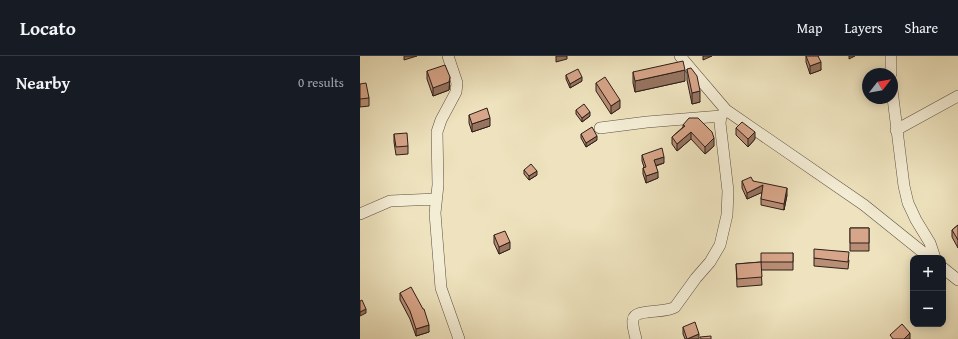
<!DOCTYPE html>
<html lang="en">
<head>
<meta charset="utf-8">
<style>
	body { margin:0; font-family:"Gentium Book Plus",serif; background:#242831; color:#f1f3f6 }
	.controls { position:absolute; right:12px; bottom:12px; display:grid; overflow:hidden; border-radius:8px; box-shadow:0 2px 10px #0003 }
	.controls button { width:36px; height:36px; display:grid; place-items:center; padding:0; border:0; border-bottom:1px solid #363941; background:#171b24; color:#f1f3f6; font:20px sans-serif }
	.compass { position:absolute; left:502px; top:12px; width:36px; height:36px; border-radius:50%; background:#171b24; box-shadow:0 2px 10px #0003; rotate:59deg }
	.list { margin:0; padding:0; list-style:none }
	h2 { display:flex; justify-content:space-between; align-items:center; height:52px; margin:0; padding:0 16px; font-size:17px }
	h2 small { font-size:13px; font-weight:400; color:#9ea1a6 }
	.map { position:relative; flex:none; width:598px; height:283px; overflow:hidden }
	header { display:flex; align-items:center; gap:24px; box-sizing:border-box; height:56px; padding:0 20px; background:#171b24; border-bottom:1px solid #363941 }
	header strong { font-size:19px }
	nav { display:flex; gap:22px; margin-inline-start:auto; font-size:14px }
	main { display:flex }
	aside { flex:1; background:#171b24 }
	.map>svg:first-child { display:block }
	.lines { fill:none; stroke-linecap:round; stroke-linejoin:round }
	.minor-casing { stroke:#5c4f42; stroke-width:12 }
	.minor { stroke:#f4edd5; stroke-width:11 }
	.wall { fill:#b98e76; stroke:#2c1e18 }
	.shaded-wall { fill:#967460; stroke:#2c1e18 }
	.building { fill:#d7a589; stroke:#2c1e18 }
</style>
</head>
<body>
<header>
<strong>Locato</strong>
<nav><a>Map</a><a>Layers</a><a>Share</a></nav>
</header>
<main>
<aside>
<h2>Nearby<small>0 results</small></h2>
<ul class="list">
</ul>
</aside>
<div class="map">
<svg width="598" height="283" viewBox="0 0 598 283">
	<rect width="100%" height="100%" fill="#eee3be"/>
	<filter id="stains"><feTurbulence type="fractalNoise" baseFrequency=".005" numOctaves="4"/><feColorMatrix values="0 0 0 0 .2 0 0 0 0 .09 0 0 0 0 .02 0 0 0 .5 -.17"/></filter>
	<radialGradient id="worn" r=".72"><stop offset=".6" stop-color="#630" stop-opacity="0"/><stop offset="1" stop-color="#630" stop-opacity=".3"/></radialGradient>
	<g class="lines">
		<!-- minor casing -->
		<g class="minor-casing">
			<path id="minor" d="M 88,0 L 97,27 L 96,36 L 81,64 L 77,76 L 78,129 L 75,157 L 81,232 L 99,283
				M 320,0 L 366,54 L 504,149 L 570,202
				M 531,0 L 531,18
				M 532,34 L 544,130 L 548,147 L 556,164 L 570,187 L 575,202
				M 240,72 L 287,66 L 361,60
				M 536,74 L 598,40
				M 0,158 L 30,145 L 76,143
				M 583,212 L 598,224
				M 276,283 C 275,278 272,270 273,264 C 274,252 305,258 315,251 L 336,222 L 350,206 L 360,189 L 367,159 L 368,135 L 360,67 L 361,60 L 366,54"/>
		</g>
		<!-- minor -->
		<use href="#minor" class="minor"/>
	</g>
	<!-- wall -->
	<path class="wall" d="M 446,0 L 458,0 L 461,14 L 450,18 L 446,6 Z
		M 327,13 L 340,46 L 332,48 L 327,24 Z
		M 67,15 L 90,29 L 89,34 L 73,40 L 67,23 Z
		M 273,16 L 325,25 L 275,36 L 273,27 Z
		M 206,19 L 222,25 L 210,32 L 206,23 Z
		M 236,27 L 260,52 L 251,58 L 236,35 Z
		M 0,28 L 9,42 L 9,50 L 0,51 Z
		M 216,54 L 230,60 L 222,66 L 216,58 Z
		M 109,59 L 130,70 L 112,76 L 109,67 Z
		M 323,69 L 354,90 L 345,98 L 331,83 L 317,95 L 312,88 L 312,81 L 323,71 Z
		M 376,72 L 395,83 L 388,91 L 376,79 Z
		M 34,78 L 48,90 L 48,98 L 36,99 L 34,86 Z
		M 221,78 L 237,84 L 226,91 L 221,82 Z
		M 282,99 L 304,107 L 296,110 L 298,122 L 286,127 L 283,118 L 283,112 L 284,111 L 282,105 Z
		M 164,114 L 177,119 L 169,124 L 164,118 Z
		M 382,125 L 393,125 L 427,139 L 424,154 L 401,149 L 401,143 L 402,136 L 387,143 L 382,132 Z
		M 598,169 L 598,192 L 592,181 L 592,174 Z
		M 490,172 L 509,172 L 509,195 L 490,195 Z
		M 134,179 L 150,193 L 139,198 L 134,187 Z
		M 433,197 L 433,214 L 401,214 L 402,229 L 377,231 L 376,208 L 401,206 Z
		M 454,202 L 489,204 L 488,213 L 454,210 Z
		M 40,237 L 63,253 L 69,276 L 56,280 L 50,263 L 40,244 Z
		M 323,271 L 339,283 L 325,283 L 323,278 Z"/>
	<!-- shaded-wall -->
	<path class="shaded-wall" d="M 44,0 L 57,0 L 44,4 Z
		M 196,0 L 207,0 L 207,3 L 196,6 Z
		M 343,0 L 352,0 L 343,4 Z
		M 489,0 L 495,0 L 489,3 Z
		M 461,6 L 461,14 L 450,18 L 450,10 Z
		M 325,14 L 325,25 L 275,36 L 275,25 Z
		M 90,21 L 89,34 L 73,40 L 73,32 Z
		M 222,21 L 222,25 L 210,32 L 210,28 Z
		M 340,35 L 340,46 L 332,48 L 332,37 Z
		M 260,44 L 260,52 L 251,58 L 251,50 Z
		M 230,56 L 230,60 L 222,66 L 222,62 Z
		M 130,62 L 130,70 L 112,76 L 112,68 Z
		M 331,76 L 331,83 L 317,95 L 317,88 Z
		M 395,76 L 395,83 L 388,91 L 388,83 Z
		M 237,80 L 237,84 L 226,91 L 226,87 Z
		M 354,82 L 354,90 L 345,98 L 345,91 Z
		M 304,101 L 304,107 L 294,110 L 294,104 Z
		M 177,115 L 177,119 L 169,124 L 169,120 Z
		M 298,116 L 298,122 L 286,127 L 286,120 Z
		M 403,129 L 403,136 L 387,143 L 387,137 Z
		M 427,132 L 427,139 L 424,154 L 424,148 Z
		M 150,186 L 150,193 L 139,198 L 139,191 Z
		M 6,253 L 6,257 L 0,260 L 0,256 Z
		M 69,269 L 69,276 L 56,280 L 56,273 Z
		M 550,277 L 550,283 L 544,283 Z
		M 339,278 L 339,283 L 327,283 Z"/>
	<!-- building -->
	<path class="building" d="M 446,0 L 458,0 L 461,6 L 450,10 Z
		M 323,5 L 325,14 L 275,25 L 273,16 Z
		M 85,9 L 90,21 L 89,26 L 73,32 L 67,15 Z
		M 331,12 L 337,20 L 340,35 L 332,37 L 327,13 Z
		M 218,13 L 222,21 L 210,28 L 206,19 Z
		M 245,21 L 260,44 L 251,50 L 236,27 Z
		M 6,27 L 9,42 L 0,43 L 0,28 Z
		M 224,48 L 230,56 L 222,62 L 216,54 Z
		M 127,52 L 130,62 L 112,68 L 109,59 Z
		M 329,62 L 338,62 L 352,76 L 354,82 L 345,91 L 331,76 L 317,88 L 312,81 L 325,70 L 323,69 Z
		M 382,66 L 395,76 L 388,83 L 376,72 Z
		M 232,71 L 237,80 L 226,87 L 221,78 Z
		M 47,77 L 48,90 L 36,91 L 34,78 Z
		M 302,92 L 304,101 L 294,104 L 298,116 L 286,120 L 283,112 L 286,111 L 282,99 Z
		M 171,108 L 177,115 L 169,120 L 164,114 Z
		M 391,121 L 393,125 L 427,132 L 424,148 L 401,143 L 403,129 L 387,137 L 382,125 Z
		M 598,169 L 598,184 L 592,174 Z
		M 490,172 L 509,172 L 509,187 L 490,187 Z
		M 145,175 L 150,186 L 139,191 L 134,179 Z
		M 454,193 L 489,196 L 488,206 L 454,202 Z
		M 401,197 L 433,197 L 433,206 L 401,206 Z
		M 401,206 L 402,221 L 377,223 L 376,208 Z
		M 51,231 L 63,253 L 64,253 L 69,269 L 56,273 L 50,255 L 40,237 Z
		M 2,244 L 6,253 L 0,256 L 0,245 Z
		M 335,266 L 339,278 L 327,283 L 323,271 Z
		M 542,268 L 550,277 L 544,283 L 533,283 L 530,279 Z
		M 351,280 L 351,283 L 341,283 L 340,281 Z"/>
	<rect width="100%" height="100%" filter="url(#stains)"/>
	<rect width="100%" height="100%" fill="url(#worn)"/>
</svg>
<div class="controls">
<button>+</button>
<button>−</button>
</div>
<svg class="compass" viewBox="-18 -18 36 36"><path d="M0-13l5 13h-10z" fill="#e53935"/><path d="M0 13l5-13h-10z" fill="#9ea1a6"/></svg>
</div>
</main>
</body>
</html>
